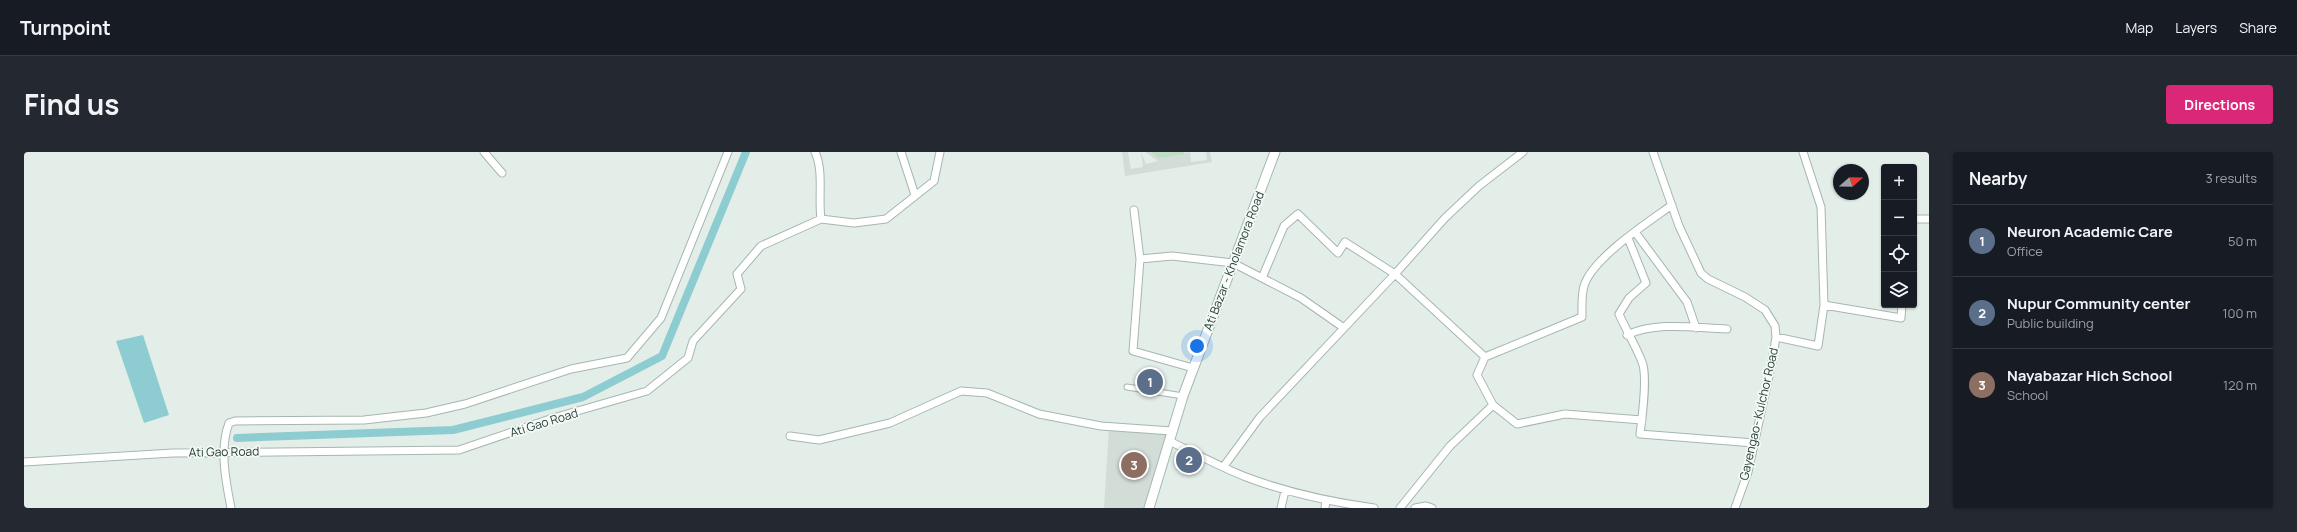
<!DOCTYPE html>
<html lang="en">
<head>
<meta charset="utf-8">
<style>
	body { margin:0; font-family:Manrope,sans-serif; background:#242831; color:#f1f3f6 }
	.controls { position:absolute; right:12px; top:12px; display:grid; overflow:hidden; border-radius:4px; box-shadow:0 1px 3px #0004 }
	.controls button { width:36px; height:36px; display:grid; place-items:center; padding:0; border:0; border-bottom:1px solid #363941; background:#171b24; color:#f1f3f6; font:20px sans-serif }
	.compass { position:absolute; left:1809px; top:12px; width:36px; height:36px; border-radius:50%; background:#171b24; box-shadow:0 1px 3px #0004; rotate:70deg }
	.you { position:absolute; left:1173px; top:194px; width:14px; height:14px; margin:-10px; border:3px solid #fff; border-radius:50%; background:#1a73e8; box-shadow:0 0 0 6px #1a73e833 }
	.badge { display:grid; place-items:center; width:26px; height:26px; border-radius:50%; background:#db2777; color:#fff; font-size:13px; font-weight:700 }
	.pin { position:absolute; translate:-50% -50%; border:2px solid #fff; box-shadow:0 1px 4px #0006 }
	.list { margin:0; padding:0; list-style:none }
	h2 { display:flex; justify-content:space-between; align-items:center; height:52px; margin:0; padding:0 16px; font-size:17px }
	h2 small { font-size:13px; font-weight:400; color:#9ea1a6 }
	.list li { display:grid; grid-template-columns:26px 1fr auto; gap:12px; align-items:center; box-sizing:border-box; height:72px; padding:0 16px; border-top:1px solid #363941 }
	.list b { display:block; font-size:15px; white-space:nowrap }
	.list p { margin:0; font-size:13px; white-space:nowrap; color:#9ea1a6 }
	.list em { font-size:13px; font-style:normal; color:#9ea1a6 }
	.icon { flex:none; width:22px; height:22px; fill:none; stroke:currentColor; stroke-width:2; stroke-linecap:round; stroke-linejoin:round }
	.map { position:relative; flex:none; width:1905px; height:356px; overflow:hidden; border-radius:4px }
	header { display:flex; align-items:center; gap:24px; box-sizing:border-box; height:56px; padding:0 20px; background:#171b24; border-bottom:1px solid #363941 }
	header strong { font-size:19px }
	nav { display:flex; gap:22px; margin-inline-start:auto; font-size:14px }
	.intro { display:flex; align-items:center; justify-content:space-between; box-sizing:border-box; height:96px; padding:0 24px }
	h1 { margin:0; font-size:28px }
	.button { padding:10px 18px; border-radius:4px; background:#db2777; color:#fff; font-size:14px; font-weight:700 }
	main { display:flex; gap:24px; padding:0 24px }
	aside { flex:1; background:#171b24; border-radius:4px; box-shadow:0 1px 3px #0004 }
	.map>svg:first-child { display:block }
	.built { fill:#d2ddd8 }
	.green { fill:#bedec4 }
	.water { fill:#8dccd1 }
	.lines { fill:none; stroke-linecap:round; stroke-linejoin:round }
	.canal { stroke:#8dccd1; stroke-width:8 }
	.pedestrian-casing { stroke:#a7b6b0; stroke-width:7 }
	.minor-casing { stroke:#a7b6b0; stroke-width:9 }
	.secondary-casing { stroke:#a3b9b0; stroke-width:11 }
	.pedestrian { stroke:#fff; stroke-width:5 }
	.minor { stroke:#fff; stroke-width:7 }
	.secondary { stroke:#fff; stroke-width:9 }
	.labels { text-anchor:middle; stroke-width:3.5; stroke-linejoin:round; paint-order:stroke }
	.street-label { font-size:12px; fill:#243f36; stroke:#f5faf7 }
</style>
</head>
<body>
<header>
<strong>Turnpoint</strong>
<nav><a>Map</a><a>Layers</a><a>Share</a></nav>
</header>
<div class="intro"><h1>Find us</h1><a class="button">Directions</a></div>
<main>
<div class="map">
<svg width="1905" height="356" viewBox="0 0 1905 356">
	<rect width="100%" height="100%" fill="#e4eee9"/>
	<!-- built -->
	<path class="built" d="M 1098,0 L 1104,0 L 1107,17 L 1119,15 L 1117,0 L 1122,12 L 1134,9 L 1121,0 L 1127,0 L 1133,4 L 1166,0 L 1167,10 L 1183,8 L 1182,0 L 1186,0 L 1188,10 L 1101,24 Z
		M 1085,275 L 1148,279 L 1125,356 L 1080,356 Z"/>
	<!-- green -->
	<path class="green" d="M 1127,0 L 1160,0 L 1160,2 L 1135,6 Z"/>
	<!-- water -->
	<path class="water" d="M 119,183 L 145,263 L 120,271 L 92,189 Z"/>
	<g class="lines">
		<!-- canal -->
		<path class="canal" d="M 213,286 L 429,278 L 559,245 L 638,204 L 722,0"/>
		<!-- pedestrian casing -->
		<g class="pedestrian-casing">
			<path id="pedestrian" d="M 1103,235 L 1159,244"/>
		</g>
		<!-- minor casing -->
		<g class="minor-casing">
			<path id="minor" d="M 460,0 L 478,21
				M 791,0 C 800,19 794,46 797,67
				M 877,0 L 891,43
				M 1629,0 L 1655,74 L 1677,121 L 1684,127 L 1721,145 L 1741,158 L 1751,174 L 1752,185 L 1748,210 L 1724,320 L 1711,356
				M 1110,58 L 1116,107 L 1109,199 L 1169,216
				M 1890,67 L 1905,67
				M 1611,80 L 1663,150 L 1672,176
				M 1604,86 L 1622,131 L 1605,146 L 1595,162 C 1602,178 1612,194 1618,210 C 1624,224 1618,266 1616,282 L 1730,291
				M 1116,107 L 1148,104 L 1209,111 L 1277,146 L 1320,176
				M 1238,126 L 1260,74 L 1274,62 L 1314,101 L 1321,90 L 1371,122 L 1461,205
				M 1800,153 L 1877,166 L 1878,153
				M 1603,183 C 1633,169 1671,176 1703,177
				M 1752,185 L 1794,194 L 1800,153 L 1797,55 L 1779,0
				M 1469,253 L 1493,272 L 1541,262 L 1618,268
				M 766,284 L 795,288 L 866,271 L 937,239 L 963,241 L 1015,262 L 1077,274 L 1148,279
				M 1145,289 C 1171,301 1196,315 1222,325 C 1264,341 1307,350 1350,356
				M 0,310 L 149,301 L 435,298 L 529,266 L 623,239 L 664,206 L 669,189 L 717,137 L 713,122 L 737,94 L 797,67 L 830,71 L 862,67 L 910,29 L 916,0
				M 1200,314 L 1236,265 L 1371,122 L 1421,66 L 1455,34 L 1499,0
				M 207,356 C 202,330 195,297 205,271 L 211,269 L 340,268 L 402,261 L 441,252 L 547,217 L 603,206 L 637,166 L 704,0
				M 1257,356 L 1261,339
				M 1301,356 L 1302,348
				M 1376,356 L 1426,294 L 1469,253 L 1453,223 L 1461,205 L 1558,165 C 1558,155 1557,140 1561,131 C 1572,104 1623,71 1648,53
				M 1391,356 L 1402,354 L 1408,356"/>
		</g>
		<!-- secondary casing -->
		<g class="secondary-casing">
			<path id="secondary" d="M 1125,356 L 1159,244 L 1251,0"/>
		</g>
		<!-- pedestrian -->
		<use href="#pedestrian" class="pedestrian"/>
		<!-- minor -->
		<use href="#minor" class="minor"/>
		<!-- secondary -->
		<use href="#secondary" class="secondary"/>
	</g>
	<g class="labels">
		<!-- street labels -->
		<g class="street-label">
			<text transform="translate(1210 109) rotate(-69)" y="4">Ati Bazar - Kholamora Road</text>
			<text transform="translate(1735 262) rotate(-77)" y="4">Gayengao- Kulchor Road</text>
			<text transform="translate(520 271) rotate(-17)" y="4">Ati Gao Road</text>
			<text transform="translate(200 300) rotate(-1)" y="4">Ati Gao Road</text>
		</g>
	</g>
</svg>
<div class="controls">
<button>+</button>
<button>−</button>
<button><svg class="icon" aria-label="locate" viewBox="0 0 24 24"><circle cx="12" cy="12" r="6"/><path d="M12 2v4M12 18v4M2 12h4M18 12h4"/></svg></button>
<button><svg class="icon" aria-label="layers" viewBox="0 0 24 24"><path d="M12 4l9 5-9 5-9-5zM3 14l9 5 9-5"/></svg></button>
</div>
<svg class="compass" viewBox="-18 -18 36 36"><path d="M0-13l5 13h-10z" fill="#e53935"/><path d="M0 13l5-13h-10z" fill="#9ea1a6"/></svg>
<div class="you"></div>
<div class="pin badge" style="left:1126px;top:230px;background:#5c6f8a">1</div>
<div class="pin badge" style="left:1165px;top:308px;background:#5c6f8a">2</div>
<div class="pin badge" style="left:1110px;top:313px;background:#8d6e63">3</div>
</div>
<aside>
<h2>Nearby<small>3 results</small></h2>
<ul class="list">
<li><span class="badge" style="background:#5c6f8a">1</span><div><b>Neuron Academic Care</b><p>Office</p></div><em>50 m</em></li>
<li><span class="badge" style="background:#5c6f8a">2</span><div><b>Nupur Community center</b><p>Public building</p></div><em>100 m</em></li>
<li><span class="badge" style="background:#8d6e63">3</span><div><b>Nayabazar Hich School</b><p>School</p></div><em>120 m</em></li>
</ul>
</aside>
</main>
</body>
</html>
